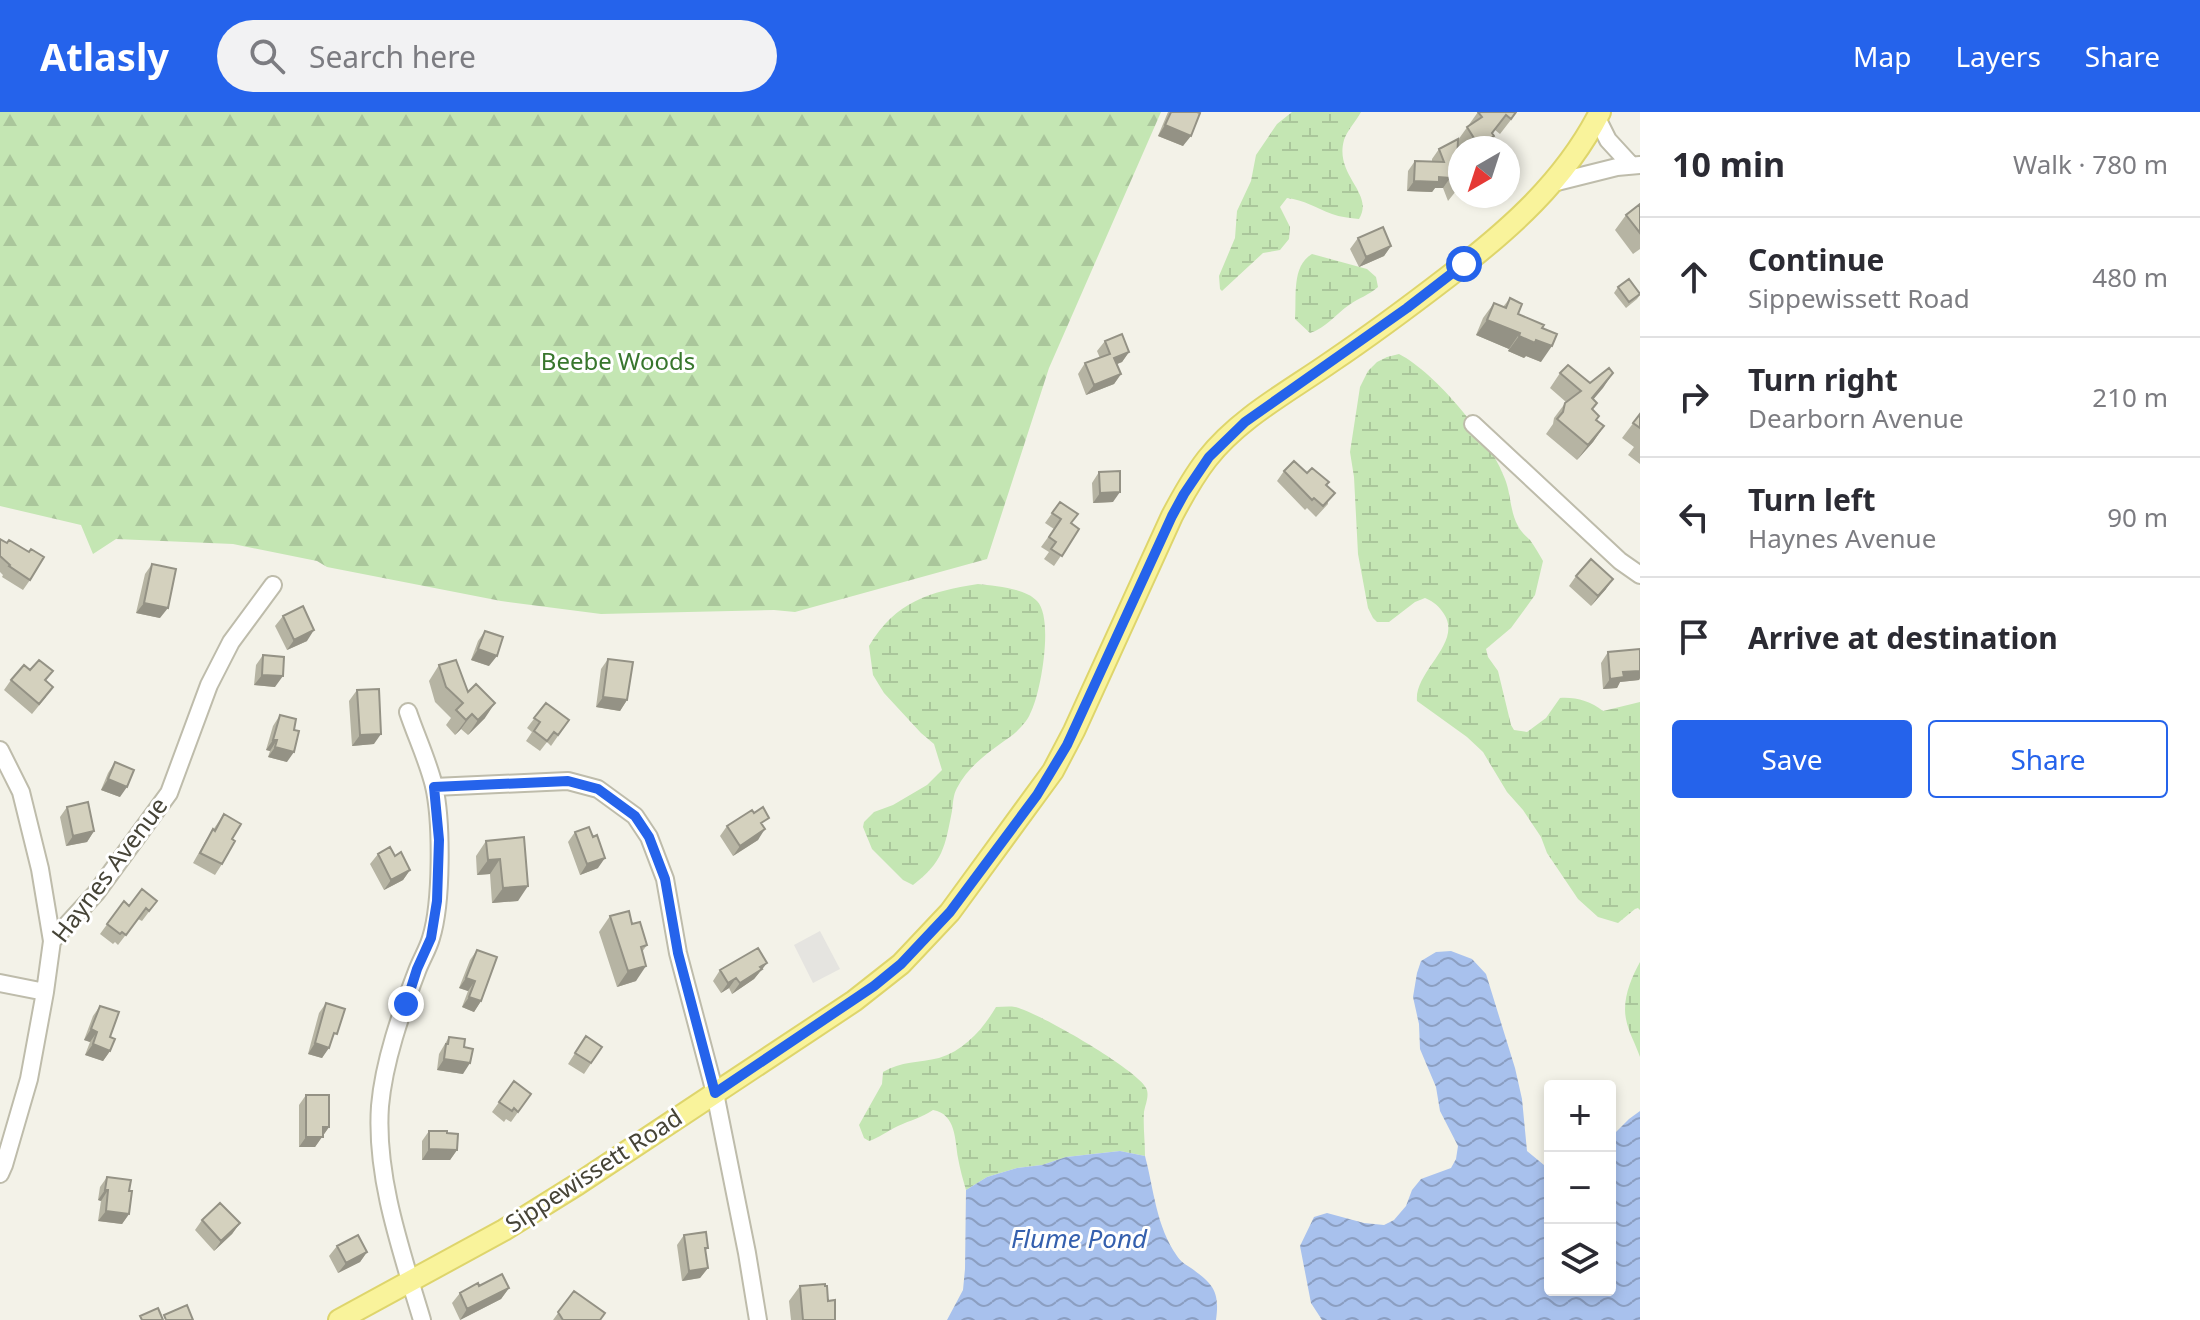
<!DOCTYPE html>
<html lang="en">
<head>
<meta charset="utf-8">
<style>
	body { margin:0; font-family:"Noto Sans",sans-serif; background:#f2f2f3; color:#2b2b33 }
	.controls { position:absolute; right:24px; bottom:24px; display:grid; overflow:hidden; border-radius:8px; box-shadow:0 4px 12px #0003 }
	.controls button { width:72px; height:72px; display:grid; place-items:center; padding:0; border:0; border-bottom:2px solid #e1e1e2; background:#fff; color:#2b2b33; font:40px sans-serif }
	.compass { position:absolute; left:1448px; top:24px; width:72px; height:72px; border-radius:50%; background:#fff; box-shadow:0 4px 12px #0003; rotate:219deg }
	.stop { position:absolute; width:24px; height:24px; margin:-18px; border:6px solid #2563eb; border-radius:50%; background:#fff }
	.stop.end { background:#2563eb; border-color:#fff; box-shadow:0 2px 8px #0008 }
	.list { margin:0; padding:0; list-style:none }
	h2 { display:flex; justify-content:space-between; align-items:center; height:104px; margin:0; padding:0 32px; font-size:34px }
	h2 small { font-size:26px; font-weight:400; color:#7c7c81 }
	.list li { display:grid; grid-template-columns:52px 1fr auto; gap:24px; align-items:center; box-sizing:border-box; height:120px; padding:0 32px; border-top:2px solid #e1e1e2 }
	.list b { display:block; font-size:30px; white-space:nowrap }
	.list p { margin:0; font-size:26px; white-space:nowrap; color:#7c7c81 }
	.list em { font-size:26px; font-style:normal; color:#7c7c81 }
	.actions { display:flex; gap:16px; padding:24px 32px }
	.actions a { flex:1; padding:18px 0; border:2px solid #2563eb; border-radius:8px; text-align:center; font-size:28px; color:#2563eb }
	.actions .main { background:#2563eb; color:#fff }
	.icon { flex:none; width:44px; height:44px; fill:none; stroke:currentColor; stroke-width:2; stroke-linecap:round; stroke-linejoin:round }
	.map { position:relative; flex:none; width:1640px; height:1208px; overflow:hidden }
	header { display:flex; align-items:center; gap:48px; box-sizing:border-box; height:112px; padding:0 40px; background:#2563eb; color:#fff }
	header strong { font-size:38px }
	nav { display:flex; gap:44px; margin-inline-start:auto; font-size:28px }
	.search { width:560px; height:72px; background:#f2f2f3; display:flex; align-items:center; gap:20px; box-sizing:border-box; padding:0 28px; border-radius:44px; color:#7c7c81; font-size:30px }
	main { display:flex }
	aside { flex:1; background:#fff }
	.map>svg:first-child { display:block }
	.forest { fill:url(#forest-firs) }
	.wetland { fill:url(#wetland-marsh) }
	.parking { fill:#e5e4e0 }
	.water { fill:url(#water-waves) }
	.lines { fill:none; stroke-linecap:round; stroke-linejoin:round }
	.minor-casing { stroke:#bebcab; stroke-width:20 }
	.major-casing { stroke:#ded56c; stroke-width:24 }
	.minor { stroke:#fff; stroke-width:16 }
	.major { stroke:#f9f39b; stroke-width:20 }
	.wall { fill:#b6b4a3 }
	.shaded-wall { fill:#949285 }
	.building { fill:#d4d1be; stroke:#949285; stroke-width:2 }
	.route { stroke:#2563eb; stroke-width:10 }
	.labels { text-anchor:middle; stroke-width:6; stroke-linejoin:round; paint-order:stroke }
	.park-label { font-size:24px; fill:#38762d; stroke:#fff }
	.street-label { font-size:24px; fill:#464437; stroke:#fff }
	.water-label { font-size:26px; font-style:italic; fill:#3560ae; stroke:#fff }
</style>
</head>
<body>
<header>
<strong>Atlasly</strong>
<div class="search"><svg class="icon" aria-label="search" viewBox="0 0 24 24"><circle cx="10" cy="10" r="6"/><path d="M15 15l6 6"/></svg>Search here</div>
<nav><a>Map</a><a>Layers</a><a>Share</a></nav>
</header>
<main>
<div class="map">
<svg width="1640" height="1208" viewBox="0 0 1640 1208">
	<defs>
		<pattern id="forest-firs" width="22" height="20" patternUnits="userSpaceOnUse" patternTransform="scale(2)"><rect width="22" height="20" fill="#c4e6b3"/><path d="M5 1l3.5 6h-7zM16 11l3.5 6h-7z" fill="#aac69b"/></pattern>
		<pattern id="wetland-marsh" width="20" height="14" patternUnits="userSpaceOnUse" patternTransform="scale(2)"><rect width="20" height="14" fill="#c4e6b3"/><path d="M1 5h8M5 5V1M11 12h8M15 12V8" fill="none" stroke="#aac69b"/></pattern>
		<pattern id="water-waves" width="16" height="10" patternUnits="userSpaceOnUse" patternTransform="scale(2)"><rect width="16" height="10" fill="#a8c1ed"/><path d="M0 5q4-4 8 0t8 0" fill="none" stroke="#8b9ec1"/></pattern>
	</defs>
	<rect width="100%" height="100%" fill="#f3f2e8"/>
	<!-- forest -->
	<path class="forest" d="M 0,0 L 1161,0 L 1049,256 L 987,447 L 795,500 L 774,498 L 601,502 L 501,489 L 327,455 L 317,449 L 233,432 L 116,427 L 93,442 L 81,413 L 0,394 Z"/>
	<!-- wetland -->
	<path class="wetland" d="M 1292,0 L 1361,0 C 1356,9 1347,19 1344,28 C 1334,64 1375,81 1359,107 C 1350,106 1340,105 1332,102 C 1316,96 1304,88 1287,86 L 1280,95 L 1290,115 L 1289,127 L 1280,138 L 1263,141 L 1222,179 L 1220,177 L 1219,164 L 1235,126 L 1237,99 L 1251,69 L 1256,43 L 1277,12 Z
		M 1312,142 L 1367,157 L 1376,165 L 1378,175 C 1369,183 1359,186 1349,193 C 1336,202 1326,216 1310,221 L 1295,207 C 1297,186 1291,154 1312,142 Z
		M 1399,242 C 1436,261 1491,328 1505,367 C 1511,382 1510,400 1518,414 C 1521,420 1526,424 1530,428 C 1535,435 1539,442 1543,449 L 1535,483 L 1511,516 L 1486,537 L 1488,545 L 1498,559 L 1511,613 L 1514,618 L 1527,620 L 1546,606 L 1560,586 C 1576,585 1590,589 1603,599 L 1640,590 L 1640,798 L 1638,796 L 1635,797 L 1618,811 L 1598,805 L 1578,787 L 1547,741 L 1541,725 L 1523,698 L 1507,680 L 1483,640 L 1467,625 L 1417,589 C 1414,559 1463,531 1444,502 C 1439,494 1434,490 1425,486 L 1415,490 L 1389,510 L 1377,510 L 1373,506 L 1368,496 L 1358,442 L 1354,365 L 1350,340 L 1360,275 L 1368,259 L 1377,250 L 1387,245 Z
		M 978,472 C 995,474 1025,476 1037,489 C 1054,506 1041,582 1030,602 C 1028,607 1023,613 1019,617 C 1014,623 1006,627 1000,632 C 983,644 966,658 957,676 C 953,683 953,692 952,699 C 945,735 943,750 913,773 L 903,768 L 872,737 L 863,715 L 864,710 L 874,700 L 893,693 L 927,673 L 942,658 L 934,632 L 921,621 L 884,581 L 873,563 L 869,534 C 896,489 929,480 978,472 Z
		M 1640,850 L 1640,945 C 1636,933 1628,919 1626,907 C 1622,888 1631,866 1640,850 Z
		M 996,895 C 1002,895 1009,894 1015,895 C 1036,899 1138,958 1146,976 C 1150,983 1145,993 1144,1000 C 1143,1014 1145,1029 1145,1044 L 1120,1039 L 1066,1045 L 1042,1053 L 1017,1056 L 987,1065 L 966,1078 C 963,1068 960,1057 958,1046 C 955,1028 956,1002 933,998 C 921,1006 911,1008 898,1014 C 887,1019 879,1026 869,1029 L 864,1026 L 859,1013 L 882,972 L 883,960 C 901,949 919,951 939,946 C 965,938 983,917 996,895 Z"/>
	<!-- parking -->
	<path class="parking" d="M 820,819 L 840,857 L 813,871 L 794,833 Z"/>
	<!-- water -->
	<path class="water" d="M 1451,839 L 1472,847 L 1486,862 L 1515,956 L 1522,987 L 1527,1039 L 1550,1058 L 1550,1178 L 1610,1178 L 1610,1026 L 1629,1007 L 1640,999 L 1640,1208 L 1322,1208 L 1311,1191 L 1300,1134 L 1314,1105 L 1327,1101 L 1364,1111 L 1384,1113 L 1394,1108 L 1406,1094 L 1412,1078 L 1421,1067 L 1451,1056 L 1456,1047 L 1458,1034 L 1440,999 L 1436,975 L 1420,937 L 1419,912 L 1413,885 L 1417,861 L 1421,849 L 1436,840 Z
		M 1120,1039 L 1145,1044 C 1154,1078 1156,1114 1177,1144 C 1180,1149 1186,1153 1191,1156 C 1213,1172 1220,1179 1216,1208 L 947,1208 L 963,1178 L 965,1157 L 966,1078 L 987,1065 L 1017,1056 L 1042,1053 L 1066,1045 Z"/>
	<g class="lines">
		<!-- minor casing -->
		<g class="minor-casing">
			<path id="minor" d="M 1597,6 L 1608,28 L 1631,53
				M 1553,71 L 1617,55 L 1640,53
				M 1473,312 L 1620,449 L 1640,463
				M 408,600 C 416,624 428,649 434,674 C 442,710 442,791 431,826 C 428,837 421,848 417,859 C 401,901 384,949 380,994 C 375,1065 402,1141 422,1208
				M 0,638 L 21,680 L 40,757 L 52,829
				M 434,675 L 568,669 L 598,677 L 635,704 L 649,725 L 665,767 L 678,841 L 715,981 L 747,1141 L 758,1208
				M 0,871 L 45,880
				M 0,1062 L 4,1053 L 29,967 L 45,880 L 52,829 L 96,781 L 169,681 L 209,573 L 231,530 L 273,473"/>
		</g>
		<!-- major casing -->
		<g class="major-casing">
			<path id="major" d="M 339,1208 L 504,1118 L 578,1072 L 854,889 L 901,852 L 950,800 L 1053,659 L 1074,619 L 1172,404 C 1182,385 1193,365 1207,347 C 1239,306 1288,280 1331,250 C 1371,223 1410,194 1449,164 C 1509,118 1565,69 1600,0"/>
		</g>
		<!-- minor -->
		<use href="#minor" class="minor"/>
		<!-- major -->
		<use href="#major" class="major"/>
	</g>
	<!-- wall -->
	<path class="wall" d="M 1168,0 L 1197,0 L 1183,34 L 1158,24 Z
		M 1478,0 L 1517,0 L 1500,22 L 1495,18 L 1492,22 L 1494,24 L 1485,36 L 1460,37 L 1457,33 L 1456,79 L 1448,89 L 1443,76 L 1435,76 L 1432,80 L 1407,79 L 1408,59 L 1415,49 L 1432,49 L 1432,47 L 1439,37 L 1458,28 Z
		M 1640,92 L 1640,137 L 1633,142 L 1615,118 L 1626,103 Z
		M 1358,126 L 1391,134 L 1384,144 L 1359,155 L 1350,137 Z
		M 1618,175 L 1640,183 L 1637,187 L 1626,196 L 1614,181 Z
		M 1510,186 L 1518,202 L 1542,216 L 1541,250 L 1526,244 L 1524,246 L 1508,239 L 1509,237 L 1476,223 L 1483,206 L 1494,191 L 1503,195 Z
		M 1105,229 L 1129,240 L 1122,250 L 1117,252 L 1121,262 L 1114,272 L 1086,283 L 1078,262 L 1085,251 L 1100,246 L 1097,239 Z
		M 1560,261 L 1590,271 L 1613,261 L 1593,287 L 1592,298 L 1597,308 L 1604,314 L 1593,330 L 1577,348 L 1546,322 L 1553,312 L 1554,306 L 1566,290 L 1550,276 Z
		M 1640,302 L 1640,352 L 1628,343 L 1634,335 L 1622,326 Z
		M 1284,359 L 1307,361 L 1327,374 L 1328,392 L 1316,405 L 1307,396 L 1305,398 L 1277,369 Z
		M 1099,360 L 1113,390 L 1093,391 L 1092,371 Z
		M 1060,390 L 1071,411 L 1079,417 L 1054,454 L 1044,447 L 1049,440 L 1041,435 L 1054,417 L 1045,411 Z
		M 0,428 L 30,468 L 23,478 L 2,465 L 3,463 L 0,460 Z
		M 152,452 L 160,506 L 136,501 L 145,462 Z
		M 1576,464 L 1606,477 L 1591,494 L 1569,474 Z
		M 283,504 L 307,529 L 287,538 L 275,514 Z
		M 485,519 L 489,554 L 471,548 L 478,529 Z
		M 1640,537 L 1640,566 L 1639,568 L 1620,570 L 1617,576 L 1603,577 L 1601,551 L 1608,540 Z
		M 263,543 L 275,575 L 254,573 L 256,553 Z
		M 608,547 L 627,588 L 620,599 L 596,595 L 601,557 Z
		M 439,553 L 468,580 L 485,606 L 468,623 L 461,617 L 455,623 L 446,613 L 451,606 L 435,590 L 429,569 Z
		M 30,558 L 53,559 L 46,568 L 46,585 L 32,602 L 4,578 L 11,568 Z
		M 357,578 L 374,632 L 352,634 L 349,589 Z
		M 546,591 L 569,608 L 551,634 L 547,630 L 540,639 L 526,629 L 532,620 L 527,616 Z
		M 280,603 L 287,650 L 268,645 L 270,639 L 266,638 L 273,614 Z
		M 115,650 L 120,685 L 101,678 L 108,661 Z
		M 67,695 L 94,719 L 87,730 L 66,734 L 60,705 Z
		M 224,702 L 232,727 L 222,752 L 215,763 L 193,751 L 206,728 Z
		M 727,714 L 763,714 L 758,728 L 733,744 L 720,724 Z
		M 575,720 L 598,756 L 580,763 L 568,730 Z
		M 524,725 L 518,789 L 492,791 L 490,762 L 477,763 L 476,744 L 486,729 Z
		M 378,742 L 395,744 L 410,758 L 403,768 L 384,778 L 370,752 Z
		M 124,789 L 129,794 L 157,789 L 142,809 L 138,807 L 118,833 L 115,830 L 113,832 L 100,822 Z
		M 610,804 L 632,812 L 647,833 L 642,840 L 636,869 L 617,875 L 599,820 Z
		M 477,838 L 481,889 L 474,900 L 462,895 L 468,879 L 459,876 L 470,848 Z
		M 767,851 L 754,867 L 732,882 L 729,876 L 721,881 L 713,869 L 720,858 Z
		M 326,891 L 331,930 L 322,946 L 308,942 L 319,901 Z
		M 100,894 L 110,925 L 110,939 L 103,949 L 85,943 L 90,930 L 84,928 L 93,904 Z
		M 586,924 L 602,935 L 584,962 L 568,952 Z
		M 449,925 L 463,962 L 437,958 L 439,942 Z
		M 514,969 L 531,982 L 511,1010 L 506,1007 L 504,1010 L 492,1000 Z
		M 306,983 L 329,1015 L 315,1035 L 299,1035 L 299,993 Z
		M 429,1019 L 447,1021 L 457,1038 L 450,1048 L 422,1048 L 422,1029 Z
		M 107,1065 L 129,1079 L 129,1102 L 122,1112 L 98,1109 L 101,1089 L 98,1088 L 100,1075 Z
		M 202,1108 L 240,1111 L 232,1122 L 214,1139 L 195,1118 Z
		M 684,1123 L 708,1136 L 705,1139 L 708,1156 L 700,1166 L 682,1169 L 677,1133 Z
		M 337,1134 L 367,1140 L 360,1150 L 338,1161 L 329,1144 Z
		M 479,1174 L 509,1176 L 501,1187 L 460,1208 L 452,1191 L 460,1181 Z
		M 800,1174 L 828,1189 L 835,1208 L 791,1208 L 789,1189 Z
		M 574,1179 L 600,1208 L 553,1208 Z"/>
	<!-- shaded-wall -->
	<path class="shaded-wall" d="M 1506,3 L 1487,29 L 1494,24 L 1485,36 L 1478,36 Z
		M 1165,13 L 1191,24 L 1183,34 L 1158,24 Z
		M 1439,65 L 1450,66 L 1443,76 L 1435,76 L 1432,80 L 1407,79 L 1414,69 Z
		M 1391,134 L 1384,144 L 1359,155 L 1366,145 Z
		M 1487,208 L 1520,221 L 1509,237 L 1476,223 Z
		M 1519,224 L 1536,228 L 1552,234 L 1541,250 L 1526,244 L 1524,246 L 1508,239 Z
		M 1129,240 L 1122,250 L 1107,256 L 1114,246 Z
		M 1613,261 L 1603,276 L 1581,302 L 1592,286 Z
		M 1121,262 L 1114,272 L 1086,283 L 1094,273 Z
		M 1604,314 L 1593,330 L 1577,348 L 1588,333 Z
		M 1120,380 L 1113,390 L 1093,391 L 1100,381 Z
		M 1613,467 L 1606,477 L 1591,494 L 1598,484 Z
		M 144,491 L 168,496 L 160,506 L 136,501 Z
		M 314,518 L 307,529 L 287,538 L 294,528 Z
		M 478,537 L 497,544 L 489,554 L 471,548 Z
		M 1640,559 L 1640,566 L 1639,568 L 1620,570 L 1617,576 L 1603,577 L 1610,567 L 1623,560 Z
		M 262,563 L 283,564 L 275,575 L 254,573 Z
		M 603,585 L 627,588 L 620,599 L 596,595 Z
		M 495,591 L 485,606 L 468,623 L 478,608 Z
		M 472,602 L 461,617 L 455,623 L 466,608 Z
		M 381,622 L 374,632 L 352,634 L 360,623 Z
		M 273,628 L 277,628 L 270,639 L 266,638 Z
		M 275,635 L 294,640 L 287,650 L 268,645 Z
		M 108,667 L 127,675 L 120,685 L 101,678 Z
		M 765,717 L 758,728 L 733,744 L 740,734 Z
		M 94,719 L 87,730 L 66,734 L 73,724 Z
		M 605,746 L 598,756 L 580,763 L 587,752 Z
		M 500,747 L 490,762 L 477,763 L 488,748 Z
		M 410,758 L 403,768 L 384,778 L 391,768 Z
		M 528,774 L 518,789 L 492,791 L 503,776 Z
		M 767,851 L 754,867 L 732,882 L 740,871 Z
		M 646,854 L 636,869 L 617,875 L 628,859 Z
		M 466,866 L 475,869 L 468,879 L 459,876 Z
		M 736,866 L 729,876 L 721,881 L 728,871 Z
		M 469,885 L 481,889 L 474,900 L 462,895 Z
		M 91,917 L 97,920 L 90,930 L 84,928 Z
		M 315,931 L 329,936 L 322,946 L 308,942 Z
		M 93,932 L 110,939 L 103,949 L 85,943 Z
		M 444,947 L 470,951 L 463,962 L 437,958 Z
		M 323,1015 L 329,1015 L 315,1035 L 299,1035 L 306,1025 Z
		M 429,1037 L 457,1038 L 450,1048 L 422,1048 Z
		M 105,1078 L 108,1078 L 101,1089 L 98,1088 Z
		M 106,1099 L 129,1102 L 122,1112 L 98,1109 Z
		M 240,1111 L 232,1122 L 214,1139 L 221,1129 Z
		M 367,1140 L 360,1150 L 338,1161 L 346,1151 Z
		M 708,1156 L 700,1166 L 682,1169 L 689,1159 Z
		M 509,1176 L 501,1187 L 460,1208 L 467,1197 Z"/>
	<!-- building -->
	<path class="building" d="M 1171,0 L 1197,0 L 1200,1 L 1191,24 L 1165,13 Z
		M 1478,0 L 1516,0 L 1511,7 L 1506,3 L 1492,21 L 1494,24 L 1479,34 L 1467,15 L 1482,5 Z
		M 1458,27 L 1456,79 L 1450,66 L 1439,65 L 1439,70 L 1414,69 L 1415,49 L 1444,50 L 1439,37 Z
		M 1640,92 L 1640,121 L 1626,103 Z
		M 1383,115 L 1391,134 L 1366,145 L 1358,126 Z
		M 1629,167 L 1640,182 L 1629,190 L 1618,175 Z
		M 1510,186 L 1522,192 L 1518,202 L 1544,213 L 1542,216 L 1557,222 L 1552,234 L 1536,228 L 1535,231 L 1519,224 L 1520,221 L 1487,208 L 1494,191 L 1506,196 Z
		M 1122,222 L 1129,240 L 1114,246 L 1121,262 L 1094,273 L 1085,251 L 1110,242 L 1105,229 Z
		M 1568,253 L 1590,271 L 1609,256 L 1613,261 L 1592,286 L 1597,291 L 1592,297 L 1599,304 L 1596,308 L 1604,314 L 1588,333 L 1557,307 L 1563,300 L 1565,291 L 1581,279 L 1560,261 Z
		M 1640,302 L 1640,316 L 1633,311 Z
		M 1294,349 L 1307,361 L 1312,356 L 1329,370 L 1326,373 L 1335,381 L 1323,394 L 1314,386 L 1312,388 L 1284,359 Z
		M 1120,359 L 1120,380 L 1100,381 L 1099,360 Z
		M 1060,390 L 1078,402 L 1071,411 L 1079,417 L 1062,444 L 1051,437 L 1056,430 L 1049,425 L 1061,407 L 1052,401 Z
		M 0,427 L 7,431 L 9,428 L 29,440 L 31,437 L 44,445 L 30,468 L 9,454 L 10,453 L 0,444 Z
		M 1591,447 L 1613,467 L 1598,484 L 1576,464 Z
		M 152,452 L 176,457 L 168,496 L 144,491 Z
		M 303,494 L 314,518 L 294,528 L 283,504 Z
		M 485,519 L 503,525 L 497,544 L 478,537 Z
		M 1640,537 L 1640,559 L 1623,560 L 1624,565 L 1610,567 L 1608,540 Z
		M 263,543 L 284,545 L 283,564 L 262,563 Z
		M 608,547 L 633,550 L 627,588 L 603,585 Z
		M 39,548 L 53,559 L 45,568 L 53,575 L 39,592 L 11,568 L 24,553 L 30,558 Z
		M 456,548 L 468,580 L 476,572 L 495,591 L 478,608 L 472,602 L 466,608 L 456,598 L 463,591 L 446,575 L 439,553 Z
		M 379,577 L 381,622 L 360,623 L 357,578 Z
		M 546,591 L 569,608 L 558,623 L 554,620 L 547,629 L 534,619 L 540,610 L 534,606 Z
		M 280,603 L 296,607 L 294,618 L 299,619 L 294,640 L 275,635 L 277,628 L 273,628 Z
		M 115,650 L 134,658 L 127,675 L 108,667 Z
		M 88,690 L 94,719 L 73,724 L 67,695 Z
		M 763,695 L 769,706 L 761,711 L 765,717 L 740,734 L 727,714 L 752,698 L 754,701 Z
		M 224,702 L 241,712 L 232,727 L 235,729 L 222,752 L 200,741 L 213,717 L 215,719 Z
		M 589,715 L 593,725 L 597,723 L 605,746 L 587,752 L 575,720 Z
		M 524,725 L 528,774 L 503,776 L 500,747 L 488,748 L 486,729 Z
		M 390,735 L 395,744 L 401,740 L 410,758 L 391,768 L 378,742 Z
		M 142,777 L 157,789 L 149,799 L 146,796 L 126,823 L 122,820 L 120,822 L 107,812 L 124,789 L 129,794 Z
		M 629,799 L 632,812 L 640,810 L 647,833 L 641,835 L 646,854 L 628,859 L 610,804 Z
		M 758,836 L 767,851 L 760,855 L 762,857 L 740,871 L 736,866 L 728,871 L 720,858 Z
		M 477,838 L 497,845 L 481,889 L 469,885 L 475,869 L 466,866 Z
		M 326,891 L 345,897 L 337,922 L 334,921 L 329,936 L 315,931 Z
		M 100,894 L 119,900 L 110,925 L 115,927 L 110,939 L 93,932 L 97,920 L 91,917 Z
		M 586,924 L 602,935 L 591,951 L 575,941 Z
		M 449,925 L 465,927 L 464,935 L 473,937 L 470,951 L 444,947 L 446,932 L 448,932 Z
		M 514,969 L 531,982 L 518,1000 L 514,996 L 512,999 L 499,990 Z
		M 306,983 L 329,983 L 329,1015 L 323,1015 L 323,1025 L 306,1025 Z
		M 429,1019 L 447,1019 L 447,1021 L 458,1022 L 457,1038 L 429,1037 Z
		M 107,1065 L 131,1068 L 129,1079 L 132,1079 L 129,1102 L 106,1099 L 108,1078 L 105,1078 Z
		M 220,1091 L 240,1111 L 221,1129 L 202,1108 Z
		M 706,1120 L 708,1136 L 705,1136 L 708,1156 L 689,1159 L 684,1123 Z
		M 358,1123 L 367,1140 L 346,1151 L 337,1134 Z
		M 502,1162 L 509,1176 L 467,1197 L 460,1181 L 478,1171 L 479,1174 Z
		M 825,1172 L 825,1174 L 827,1174 L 828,1189 L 835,1188 L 835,1208 L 803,1208 L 800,1174 Z
		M 574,1179 L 605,1201 L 600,1208 L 563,1208 L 558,1200 Z
		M 187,1193 L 193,1208 L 166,1208 L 164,1203 Z
		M 158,1196 L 163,1208 L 142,1208 L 140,1204 Z"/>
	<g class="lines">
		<!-- route -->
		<path class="route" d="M 406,892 L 417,857 L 431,826 L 437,789 L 439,728 L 434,675 L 568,669 L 598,677 L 635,704 L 649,725 L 665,767 L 678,841 L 715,981 L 874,874 L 901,852 L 950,800 L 1037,683 L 1067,633 L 1172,404 L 1184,382 L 1209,345 L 1245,310 L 1407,196 L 1464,152"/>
	</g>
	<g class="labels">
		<!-- park labels -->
		<g class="park-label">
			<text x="618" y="258">Beebe Woods</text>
		</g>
		<!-- street labels -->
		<g class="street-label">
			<text transform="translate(110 758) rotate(-53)" y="8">Haynes Avenue</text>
			<text transform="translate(594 1059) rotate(-33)" y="8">Sippewissett Road</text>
		</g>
		<!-- water labels -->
		<g class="water-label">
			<text x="1079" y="1136">Flume Pond</text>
		</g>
	</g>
</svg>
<div class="controls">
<button>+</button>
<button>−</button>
<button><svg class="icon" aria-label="layers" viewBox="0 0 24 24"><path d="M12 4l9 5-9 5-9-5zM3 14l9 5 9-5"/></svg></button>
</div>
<svg class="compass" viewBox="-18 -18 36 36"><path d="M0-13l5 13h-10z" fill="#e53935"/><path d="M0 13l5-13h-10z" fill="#7c7c81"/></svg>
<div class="stop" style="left:1464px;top:152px"></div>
<div class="stop end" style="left:406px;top:892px"></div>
</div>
<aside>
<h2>10 min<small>Walk · 780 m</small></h2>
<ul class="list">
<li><svg class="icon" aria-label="ahead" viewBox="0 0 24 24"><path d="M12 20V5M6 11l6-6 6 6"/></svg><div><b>Continue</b><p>Sippewissett Road</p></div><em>480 m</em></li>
<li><svg class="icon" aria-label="right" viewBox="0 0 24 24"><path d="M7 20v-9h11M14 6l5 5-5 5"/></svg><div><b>Turn right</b><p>Dearborn Avenue</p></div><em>210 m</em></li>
<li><svg class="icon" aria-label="left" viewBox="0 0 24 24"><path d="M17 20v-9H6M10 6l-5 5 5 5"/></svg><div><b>Turn left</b><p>Haynes Avenue</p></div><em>90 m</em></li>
<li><svg class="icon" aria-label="arrive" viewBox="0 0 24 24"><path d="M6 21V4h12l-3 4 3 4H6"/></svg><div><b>Arrive at destination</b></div></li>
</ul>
<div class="actions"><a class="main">Save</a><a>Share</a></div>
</aside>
</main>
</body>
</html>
